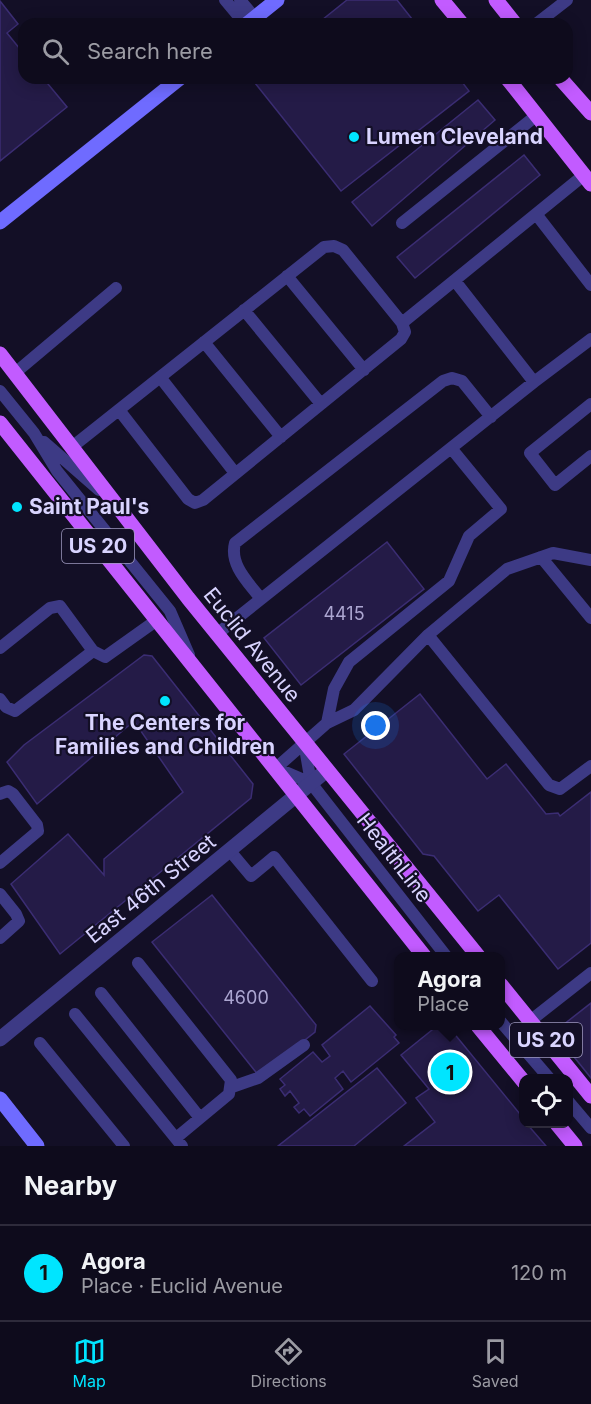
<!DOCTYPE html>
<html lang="en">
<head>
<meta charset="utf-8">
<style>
	body { margin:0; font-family:Inter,sans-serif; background:#171425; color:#f1f3f6 }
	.controls { position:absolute; right:18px; bottom:18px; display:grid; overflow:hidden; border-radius:12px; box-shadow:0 3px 15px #0003 }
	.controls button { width:54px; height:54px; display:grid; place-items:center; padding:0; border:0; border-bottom:2px solid #2e2b3b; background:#0e0b1c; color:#f1f3f6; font:30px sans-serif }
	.you { position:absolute; left:376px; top:726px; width:21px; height:21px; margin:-15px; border:4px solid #fff; border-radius:50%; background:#1a73e8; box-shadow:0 0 0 9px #1a73e833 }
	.badge { display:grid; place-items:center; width:39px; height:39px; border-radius:50%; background:#00e5ff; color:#111; font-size:20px; font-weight:700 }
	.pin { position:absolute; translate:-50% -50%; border:3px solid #fff; box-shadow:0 2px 6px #0006 }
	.popup { position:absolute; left:394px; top:952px; width:111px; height:78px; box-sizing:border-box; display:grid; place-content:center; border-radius:12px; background:#0e0b1c; filter:drop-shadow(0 2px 4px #0005); font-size:20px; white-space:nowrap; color:#9b9ba3 }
	.popup b { font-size:22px; color:#f1f3f6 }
	.popup::after { content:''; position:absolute; left:50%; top:100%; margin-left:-12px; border:12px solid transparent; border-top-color:#0e0b1c }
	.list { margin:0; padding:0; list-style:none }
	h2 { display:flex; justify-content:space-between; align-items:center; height:78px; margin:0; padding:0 24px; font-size:26px }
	h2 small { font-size:20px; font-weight:400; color:#9b9ba3 }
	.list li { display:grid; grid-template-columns:39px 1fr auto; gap:18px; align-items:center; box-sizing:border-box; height:96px; padding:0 24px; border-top:2px solid #2e2b3b }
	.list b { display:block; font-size:22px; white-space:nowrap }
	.list p { margin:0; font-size:20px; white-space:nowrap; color:#9b9ba3 }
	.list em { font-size:20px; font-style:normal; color:#9b9ba3 }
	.icon { flex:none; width:33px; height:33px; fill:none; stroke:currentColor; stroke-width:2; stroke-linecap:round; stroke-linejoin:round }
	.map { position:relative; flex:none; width:591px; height:1146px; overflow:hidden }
	.search { position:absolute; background:#0e0b1c; box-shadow:0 3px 15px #0003; left:18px; right:18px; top:18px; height:66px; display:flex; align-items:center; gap:15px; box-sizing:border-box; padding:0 21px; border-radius:18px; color:#9b9ba3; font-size:22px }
	.sheet { height:174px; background:#0e0b1c }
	nav { display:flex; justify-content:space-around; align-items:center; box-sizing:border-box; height:84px; border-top:2px solid #2e2b3b; background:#0e0b1c; font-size:16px; color:#9b9ba3 }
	nav a { display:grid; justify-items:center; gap:3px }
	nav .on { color:#00e5ff }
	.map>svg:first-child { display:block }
	.building { fill:#241b47; stroke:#3b2d73; stroke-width:1.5 }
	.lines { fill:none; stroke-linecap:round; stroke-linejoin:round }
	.lane { stroke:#3d3a85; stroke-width:12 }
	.street { stroke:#3d3a85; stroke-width:15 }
	.secondary { stroke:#6f6bff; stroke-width:15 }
	.primary { stroke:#c25bff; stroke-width:15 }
	.poi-dot { fill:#00e5ff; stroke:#130f26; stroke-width:2 }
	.labels { text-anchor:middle; stroke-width:4.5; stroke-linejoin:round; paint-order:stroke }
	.number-label { font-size:18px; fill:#aca6d1 }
	.shield { fill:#130f26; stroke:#9e99be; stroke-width:1.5 }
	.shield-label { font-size:20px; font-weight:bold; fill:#d9d4ff }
	.poi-label { font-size:21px; font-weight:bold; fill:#d9d4ff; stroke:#130f26; text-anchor:start }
	.street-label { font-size:21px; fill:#d9d4ff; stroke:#130f26 }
</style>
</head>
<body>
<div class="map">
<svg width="591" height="1146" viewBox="0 0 591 1146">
	<rect width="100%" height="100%" fill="#130f26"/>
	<!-- building -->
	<path class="building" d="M 347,0 L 397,0 L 416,24 L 317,24 Z
		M 0,1 L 18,24 L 7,33 L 24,54 L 24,78 L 43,78 L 67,107 L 0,161 Z
		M 251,78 L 459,78 L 469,91 L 341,191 Z
		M 478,100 L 495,120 L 372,226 L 352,202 Z
		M 524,155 L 540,175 L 415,278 L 397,257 Z
		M 387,542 L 424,589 L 301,685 L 264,638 Z
		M 144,655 L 152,656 L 253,784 L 251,798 L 60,954 L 11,884 L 68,834 L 104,875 L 104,859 L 183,792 L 134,721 L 37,804 L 7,762 L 24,745 Z
		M 420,694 L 487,779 L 506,764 L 546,814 L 558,813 L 560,816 L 591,792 L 591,943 L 558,969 L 499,895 L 478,911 L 434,856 L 423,854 L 344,754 Z
		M 212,895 L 316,1025 L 315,1032 L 259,1076 L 152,942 Z
		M 591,1003 L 591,1078 L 554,1032 Z
		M 370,1006 L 396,1035 L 394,1037 L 399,1043 L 351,1082 L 343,1071 L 335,1078 L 343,1089 L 310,1116 L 304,1109 L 299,1113 L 294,1107 L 299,1103 L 290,1091 L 285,1096 L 280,1089 L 285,1085 L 280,1079 L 313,1052 L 322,1062 L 330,1056 L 322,1045 Z
		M 437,1026 L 448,1026 L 524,1119 L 524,1124 L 527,1124 L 546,1146 L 404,1146 L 435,1122 L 416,1098 L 429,1089 L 401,1055 Z
		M 377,1068 L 406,1103 L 354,1146 L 278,1146 Z"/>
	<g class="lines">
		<!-- lane -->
		<path class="lane" d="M 225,0 L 245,24
			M 240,0 L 255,18
			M 536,24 L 567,0
			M 536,214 L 591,285
			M 402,223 L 537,115
			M 287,276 L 364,370
			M 455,281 L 534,382 L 591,339
			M 244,310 L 321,404
			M 204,342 L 281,437
			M 15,373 L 116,288
			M 160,377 L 235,473
			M 0,391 L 34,433 L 57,471 L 170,611 L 189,655
			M 591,404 L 530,453 L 555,485 L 591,456
			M 119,410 L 188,499 L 195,503 L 203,500 L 401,339 L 405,332 L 402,323
			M 44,442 L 99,490
			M 72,447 L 324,247 L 334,246 L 343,250 L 402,323 L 584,175
			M 451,448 L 534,382
			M 541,557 L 591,618
			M 261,599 C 249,583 229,565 235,543 L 443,381 L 452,378 L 462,381 L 491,417
			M 217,634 L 451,448 L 501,509 L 469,536 L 449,581 L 349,662 L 334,689 L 327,723 L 276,768 L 311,783
			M 428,635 L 549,785 L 560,789 L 591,766
			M 0,648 L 50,608 L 60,606 L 93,651 L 105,657 L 157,620
			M 0,699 L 6,707 L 15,711 L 93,651
			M 327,723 L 354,710 L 428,635 L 507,569 L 553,553 L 591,560
			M 304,742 L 311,783 L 446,956
			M 0,794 L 8,791 L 13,794 L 37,825 L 38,831 L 0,863
			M 230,851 L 251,876 L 274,857 L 372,981
			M 0,894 L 16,914 L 19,921 L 0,938
			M 138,963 L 231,1080 L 229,1094 L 176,1138
			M 101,993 L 200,1118
			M 75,1014 L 182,1146
			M 530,1021 L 591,973
			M 501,1022 L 549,1078
			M 40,1043 L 124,1146
			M 232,1087 L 258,1078 L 304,1045
			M 568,1101 L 591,1128"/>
		<!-- street -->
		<path class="street" d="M 0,1039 L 327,770"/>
		<!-- secondary -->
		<path class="secondary" d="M 247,24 L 277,0
			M 0,222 L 180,78
			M 0,1099 L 37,1146"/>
		<!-- primary -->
		<path class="primary" d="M 442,0 L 462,24
			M 496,0 L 515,24
			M 507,78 L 591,184
			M 560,78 L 591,113
			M 0,354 L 188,598 L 478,956
			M 0,423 L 424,956
			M 501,985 L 591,1096
			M 478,1026 L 524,1082
			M 557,1124 L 575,1146"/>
	</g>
	<!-- markers -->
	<g class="poi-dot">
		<circle cx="354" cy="137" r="6"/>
		<circle cx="17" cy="507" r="6"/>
		<circle cx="165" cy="701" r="6"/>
	</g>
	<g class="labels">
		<!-- number labels -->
		<g class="number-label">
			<text x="344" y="620">4415</text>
			<text x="246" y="1004">4600</text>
		</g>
		<!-- shield labels -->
		<g class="shield">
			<rect x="62" y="529" width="72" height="34" rx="4.5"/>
			<rect x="510" y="1023" width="72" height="34" rx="4.5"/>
		</g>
		<g class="shield-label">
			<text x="98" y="553">US 20</text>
			<text x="546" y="1047">US 20</text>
		</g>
		<!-- poi labels -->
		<g class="poi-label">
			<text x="366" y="144">Lumen Cleveland</text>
			<text x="29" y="514">Saint Paul's</text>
			<text x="165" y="730" text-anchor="middle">The Centers for<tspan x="165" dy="24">Families and Children</tspan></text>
		</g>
		<!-- street labels -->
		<g class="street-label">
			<text transform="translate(252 645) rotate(51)" y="7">Euclid Avenue</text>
			<text transform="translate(394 858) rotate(52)" y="7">HealthLine</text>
			<text transform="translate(151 889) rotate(-39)" y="7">East 46th Street</text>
		</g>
	</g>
</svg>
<div class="controls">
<button><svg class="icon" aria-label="locate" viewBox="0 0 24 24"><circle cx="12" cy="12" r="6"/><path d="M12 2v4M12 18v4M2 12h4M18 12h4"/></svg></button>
</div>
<div class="you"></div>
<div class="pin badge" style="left:450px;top:1072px">1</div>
<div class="popup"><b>Agora</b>Place</div>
<div class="search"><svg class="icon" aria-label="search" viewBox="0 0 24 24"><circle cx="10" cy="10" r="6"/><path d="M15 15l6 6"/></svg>Search here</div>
</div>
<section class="sheet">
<h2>Nearby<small></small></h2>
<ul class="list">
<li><span class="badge">1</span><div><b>Agora</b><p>Place · Euclid Avenue</p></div><em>120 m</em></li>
</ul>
</section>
<nav>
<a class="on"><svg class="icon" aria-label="map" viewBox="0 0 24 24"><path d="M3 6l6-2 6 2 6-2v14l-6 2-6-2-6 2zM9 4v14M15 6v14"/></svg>Map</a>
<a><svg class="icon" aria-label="directions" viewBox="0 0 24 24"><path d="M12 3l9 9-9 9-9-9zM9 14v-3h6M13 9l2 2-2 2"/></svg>Directions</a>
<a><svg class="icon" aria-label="saved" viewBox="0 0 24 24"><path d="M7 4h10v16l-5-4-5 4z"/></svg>Saved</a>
</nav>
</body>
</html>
